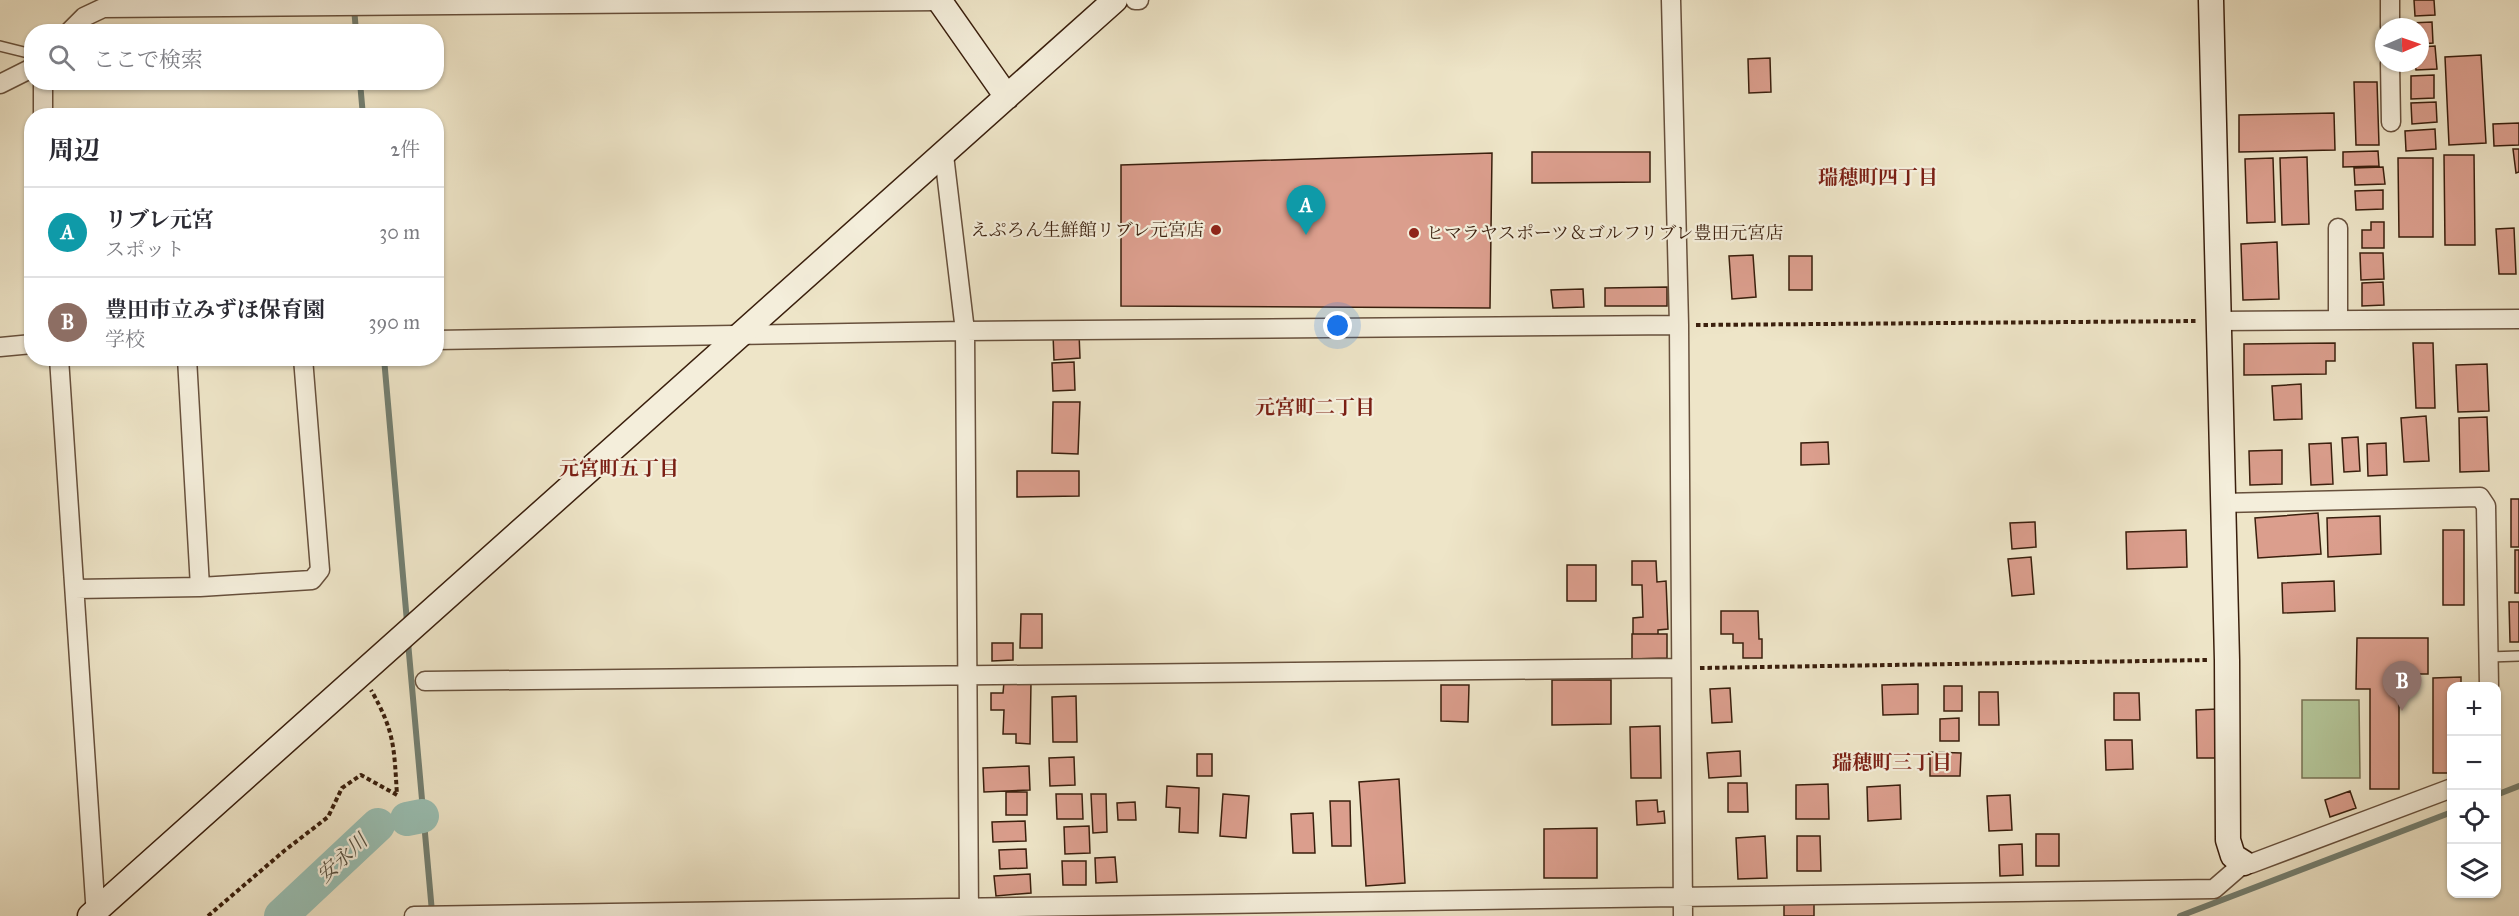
<!DOCTYPE html>
<html lang="ja">
<head>
<meta charset="utf-8">
<style>
	body { margin:0; font-family:"IM FELL Great Primer","Noto Serif JP",serif; background:#f7f7f7; color:#2b2b33 }
	.controls { position:absolute; right:18px; bottom:18px; display:grid; overflow:hidden; border-radius:12px; box-shadow:0 2px 4px #0004 }
	.controls button { width:54px; height:54px; display:grid; place-items:center; padding:0; border:0; border-bottom:2px solid #e1e1e2; background:#fff; color:#2b2b33; font:30px sans-serif }
	.compass { position:absolute; left:2375px; top:18px; width:54px; height:54px; border-radius:50%; background:#fff; box-shadow:0 2px 4px #0004; rotate:88deg }
	.you { position:absolute; left:1338px; top:326px; width:21px; height:21px; margin:-15px; border:4px solid #fff; border-radius:50%; background:#1a73e8; box-shadow:0 0 0 9px #1a73e833 }
	.badge { display:grid; place-items:center; width:39px; height:39px; border-radius:50%; background:#8f2418; color:#fff; font-size:20px; font-weight:700 }
	.pin { position:absolute; translate:-50% -50px; filter:drop-shadow(0 2px 3px #0008) }
	.pin::after { content:''; position:absolute; top:32px; width:21px; height:18px; background:inherit; clip-path:polygon(0 0,100% 0,50% 100%) }
	.list { margin:0; padding:0; list-style:none }
	h2 { display:flex; justify-content:space-between; align-items:center; height:78px; margin:0; padding:0 24px; font-size:26px }
	h2 small { font-size:20px; font-weight:400; color:#7c7c81 }
	.list li { display:grid; grid-template-columns:39px 1fr auto; gap:18px; align-items:center; box-sizing:border-box; height:90px; padding:0 24px; border-top:2px solid #e1e1e2 }
	.list b { display:block; font-size:22px; white-space:nowrap }
	.list p { margin:0; font-size:20px; white-space:nowrap; color:#7c7c81 }
	.list em { font-size:20px; font-style:normal; color:#7c7c81 }
	.icon { flex:none; width:33px; height:33px; fill:none; stroke:currentColor; stroke-width:2; stroke-linecap:round; stroke-linejoin:round }
	.map { position:relative; flex:none; width:2519px; height:916px; overflow:hidden }
	.search { position:absolute; background:#fff; box-shadow:0 2px 4px #0004; left:24px; top:24px; width:420px; height:66px; display:flex; align-items:center; gap:15px; box-sizing:border-box; padding:0 21px; border-radius:24px; color:#7c7c81; font-size:22px }
	.panel { position:absolute; background:#fff; box-shadow:0 2px 4px #0004; left:24px; top:108px; width:420px; height:258px; border-radius:24px }
	.map>svg:first-child { display:block }
	.green { fill:#b4c699; stroke:#777253; stroke-width:1.5 }
	.lines { fill:none; stroke-linecap:round; stroke-linejoin:round }
	.stream { stroke:#737f71; stroke-width:6 }
	.river { stroke:#99bfb3; stroke-width:34 }
	.building { fill:#db9e8d; stroke:#3a1f0d; stroke-width:1.5 }
	.lane-casing { stroke:#67503c; stroke-width:12 }
	.street-casing { stroke:#67503c; stroke-width:21 }
	.secondary-casing { stroke:#3a1f0d; stroke-width:27 }
	.path { stroke:#3a1f0d; stroke-width:4; stroke-dasharray:4.5 3; stroke-linecap:butt }
	.lane { stroke:#f4eedb; stroke-width:9 }
	.street { stroke:#f4eedb; stroke-width:18 }
	.secondary { stroke:#f4eedb; stroke-width:24 }
	.poi-dot { fill:#8f2418; stroke:#f4eedb; stroke-width:2 }
	.labels { text-anchor:middle; stroke-width:4.5; stroke-linejoin:round; paint-order:stroke }
	.poi-label { font-size:18px; fill:#3a1f0d; stroke:#f4eedb; text-anchor:end }
	.neighbourhood-label { font-size:20px; font-weight:bold; fill:#7a1f14; stroke:#f4eedb }
	.water-label { font-size:20px; font-style:italic; fill:#564f3f; stroke:#f4eedb }
</style>
</head>
<body>
<div class="map">
<svg width="2519" height="916" viewBox="0 0 2519 916">
	<rect width="100%" height="100%" fill="#eee5c8"/>
	<filter id="stains"><feTurbulence type="fractalNoise" baseFrequency=".00333" numOctaves="4"/><feColorMatrix values="0 0 0 0 .2 0 0 0 0 .09 0 0 0 0 .02 0 0 0 .5 -.17"/></filter>
	<radialGradient id="worn" r=".72"><stop offset=".6" stop-color="#630" stop-opacity="0"/><stop offset="1" stop-color="#630" stop-opacity=".3"/></radialGradient>
	<!-- green -->
	<path class="green" d="M 2302,700 L 2359,700 L 2360,778 L 2302,778 Z"/>
	<g class="lines">
		<!-- stream -->
		<path class="stream" d="M 354,7 L 356,32
			M 360,82 L 363,116
			M 384,358 L 407,622
			M 408,642 L 432,912
			M 2496,795 L 2519,786
			M 2180,916 L 2452,812"/>
		<!-- river -->
		<path class="river" d="M 407,819 L 422,816
			M 281,916 L 378,825"/>
	</g>
	<!-- building -->
	<path class="building" d="M 2414,0 L 2434,0 L 2435,15 L 2415,16 Z
		M 2432,22 L 2433,43 L 2420,44 L 2420,27 L 2411,27 L 2410,23 Z
		M 2435,46 L 2437,69 L 2416,70 L 2415,63 L 2420,63 L 2420,47 Z
		M 2481,55 L 2486,143 L 2449,145 L 2445,57 Z
		M 1770,58 L 1771,92 L 1749,93 L 1748,59 Z
		M 2434,75 L 2434,98 L 2411,99 L 2411,76 Z
		M 2354,82 L 2377,82 L 2379,145 L 2356,145 Z
		M 2436,102 L 2437,122 L 2412,124 L 2411,103 Z
		M 2334,113 L 2335,150 L 2239,152 L 2239,115 Z
		M 2519,123 L 2519,145 L 2494,146 L 2493,124 Z
		M 2435,129 L 2436,149 L 2406,151 L 2405,131 Z
		M 2513,149 L 2519,149 L 2519,172 L 2516,173 Z
		M 2378,151 L 2379,166 L 2343,167 L 2343,152 Z
		M 1532,152 L 1650,152 L 1650,182 L 1532,183 Z
		M 1492,153 L 1490,308 L 1121,306 L 1121,165 Z
		M 2444,155 L 2474,155 L 2475,245 L 2445,245 Z
		M 2307,157 L 2309,224 L 2282,225 L 2280,158 Z
		M 2273,158 L 2275,222 L 2247,223 L 2245,159 Z
		M 2398,158 L 2433,158 L 2433,237 L 2399,237 Z
		M 2383,167 L 2385,184 L 2355,185 L 2354,168 Z
		M 2383,190 L 2383,209 L 2356,210 L 2355,191 Z
		M 2371,222 L 2384,222 L 2384,248 L 2362,248 L 2362,230 L 2371,230 Z
		M 2514,228 L 2516,274 L 2499,274 L 2496,229 Z
		M 2277,242 L 2279,299 L 2243,300 L 2241,244 Z
		M 2360,253 L 2383,253 L 2384,279 L 2361,280 Z
		M 1753,255 L 1756,297 L 1732,299 L 1729,256 Z
		M 1789,256 L 1812,256 L 1812,290 L 1789,290 Z
		M 2383,282 L 2384,305 L 2362,306 L 2362,283 Z
		M 1667,287 L 1667,306 L 1605,306 L 1605,288 Z
		M 1583,289 L 1584,307 L 1553,308 L 1551,290 Z
		M 1079,333 L 1080,358 L 1054,360 L 1053,334 Z
		M 2335,343 L 2335,361 L 2326,361 L 2326,374 L 2244,375 L 2244,344 Z
		M 2413,343 L 2433,343 L 2435,408 L 2416,408 Z
		M 1074,362 L 1075,390 L 1053,391 L 1052,363 Z
		M 2487,364 L 2489,411 L 2458,412 L 2456,365 Z
		M 2301,384 L 2302,419 L 2274,420 L 2272,386 Z
		M 1053,402 L 1080,402 L 1078,454 L 1052,453 Z
		M 2426,416 L 2429,461 L 2404,462 L 2401,418 Z
		M 2487,417 L 2489,471 L 2460,472 L 2459,418 Z
		M 2358,437 L 2360,471 L 2344,472 L 2342,438 Z
		M 1828,442 L 1829,464 L 1801,465 L 1801,443 Z
		M 2331,443 L 2333,484 L 2311,485 L 2309,444 Z
		M 2386,443 L 2387,475 L 2368,476 L 2367,444 Z
		M 2282,450 L 2282,484 L 2250,485 L 2249,451 Z
		M 1017,471 L 1079,471 L 1079,496 L 1017,497 Z
		M 2511,499 L 2519,499 L 2519,547 L 2511,547 Z
		M 2318,513 L 2321,554 L 2258,558 L 2255,518 Z
		M 2380,516 L 2381,554 L 2328,557 L 2327,518 Z
		M 2035,522 L 2036,547 L 2012,549 L 2010,523 Z
		M 2186,530 L 2187,567 L 2127,569 L 2126,532 Z
		M 2443,530 L 2464,530 L 2464,605 L 2443,605 Z
		M 2515,550 L 2519,550 L 2519,593 L 2515,593 Z
		M 2031,557 L 2034,594 L 2012,596 L 2008,559 Z
		M 1632,561 L 1656,561 L 1657,582 L 1666,581 L 1668,629 L 1658,630 L 1658,634 L 1633,634 L 1633,618 L 1643,617 L 1642,585 L 1632,585 Z
		M 1567,565 L 1596,565 L 1596,601 L 1567,601 Z
		M 2334,581 L 2335,611 L 2283,613 L 2282,583 Z
		M 2509,602 L 2519,602 L 2519,642 L 2510,642 Z
		M 1721,611 L 1758,611 L 1759,639 L 1762,639 L 1762,658 L 1743,658 L 1743,643 L 1733,643 L 1733,634 L 1721,634 Z
		M 1021,614 L 1042,614 L 1042,648 L 1020,648 Z
		M 1632,634 L 1667,634 L 1667,658 L 1632,659 Z
		M 2357,638 L 2428,638 L 2428,674 L 2405,674 L 2405,687 L 2399,688 L 2399,789 L 2370,789 L 2370,689 L 2356,689 Z
		M 992,643 L 1013,643 L 1013,660 L 992,661 Z
		M 2461,677 L 2461,686 L 2452,686 L 2452,773 L 2433,773 L 2433,678 Z
		M 1552,680 L 1611,680 L 1611,724 L 1552,725 Z
		M 1004,682 L 1031,682 L 1030,744 L 1016,743 L 1016,734 L 1003,734 L 1004,710 L 991,710 L 991,693 L 1003,693 Z
		M 1918,684 L 1918,714 L 1883,715 L 1882,685 Z
		M 1441,685 L 1469,685 L 1468,722 L 1441,721 Z
		M 1944,686 L 1962,686 L 1962,711 L 1944,711 Z
		M 1730,688 L 1732,722 L 1712,723 L 1710,689 Z
		M 1979,692 L 1998,692 L 1999,725 L 1979,725 Z
		M 2114,693 L 2139,693 L 2140,720 L 2114,720 Z
		M 1076,696 L 1077,742 L 1053,742 L 1052,697 Z
		M 2217,709 L 2218,758 L 2197,758 L 2196,710 Z
		M 1959,718 L 1959,741 L 1940,741 L 1940,719 Z
		M 1660,726 L 1661,778 L 1631,778 L 1630,727 Z
		M 2105,740 L 2132,740 L 2133,769 L 2106,770 Z
		M 1740,751 L 1741,776 L 1709,778 L 1707,753 Z
		M 1930,752 L 1961,753 L 1960,776 L 1930,776 Z
		M 1197,754 L 1212,754 L 1212,776 L 1197,776 Z
		M 1074,757 L 1075,785 L 1050,786 L 1049,758 Z
		M 1029,766 L 1030,790 L 984,792 L 983,768 Z
		M 1399,779 L 1405,883 L 1366,886 L 1359,782 Z
		M 1728,783 L 1747,783 L 1748,812 L 1728,812 Z
		M 1828,784 L 1829,819 L 1796,819 L 1796,785 Z
		M 1900,785 L 1901,819 L 1868,821 L 1867,787 Z
		M 1167,786 L 1199,788 L 1198,833 L 1179,832 L 1180,808 L 1166,807 Z
		M 2350,791 L 2356,808 L 2330,817 L 2325,800 Z
		M 1006,792 L 1027,792 L 1027,815 L 1006,815 Z
		M 1056,794 L 1082,794 L 1083,819 L 1057,819 Z
		M 1091,794 L 1106,794 L 1107,832 L 1093,833 Z
		M 1223,794 L 1249,796 L 1246,838 L 1220,836 Z
		M 2010,795 L 2012,830 L 1989,831 L 1987,796 Z
		M 1657,800 L 1658,812 L 1664,811 L 1665,823 L 1637,825 L 1636,801 Z
		M 1330,801 L 1350,801 L 1351,846 L 1332,846 Z
		M 1135,802 L 1136,820 L 1118,820 L 1117,803 Z
		M 1313,813 L 1315,853 L 1293,853 L 1291,814 Z
		M 1025,821 L 1026,841 L 993,842 L 992,822 Z
		M 1089,826 L 1090,853 L 1065,854 L 1064,827 Z
		M 1597,828 L 1597,878 L 1544,878 L 1544,829 Z
		M 2036,834 L 2059,834 L 2059,866 L 2036,866 Z
		M 1765,836 L 1767,878 L 1738,879 L 1736,838 Z
		M 1797,836 L 1820,836 L 1821,871 L 1797,871 Z
		M 2022,844 L 2023,875 L 2000,876 L 1999,845 Z
		M 1026,849 L 1027,868 L 1000,869 L 999,850 Z
		M 1115,857 L 1117,882 L 1096,883 L 1095,858 Z
		M 1062,861 L 1086,861 L 1086,885 L 1063,885 Z
		M 1030,874 L 1031,893 L 996,896 L 994,876 Z
		M 1784,903 L 1814,903 L 1814,916 L 1784,916 Z"/>
	<g class="lines">
		<!-- lane casing -->
		<g class="lane-casing">
			<path id="lane" d="M 0,46 L 32,54
				M 2489,657 L 2519,656"/>
		</g>
		<!-- street casing -->
		<g class="street-casing">
			<path id="street" d="M 1135,0 L 1139,0
				M 1671,0 L 1679,325 L 1683,916
				M 2390,0 L 2390,27
				M 69,32 L 84,17 L 103,8 L 939,1
				M 2390,63 L 2391,122
				M 43,82 L 43,116
				M 0,84 L 32,68
				M 944,155 L 965,331 L 969,916
				M 2338,228 L 2338,320
				M 2217,321 L 2519,319
				M 436,340 L 965,331 L 1679,325
				M 0,347 L 32,344
				M 59,358 L 96,916
				M 187,358 L 200,587
				M 2222,503 L 2480,497 L 2486,506 L 2489,686
				M 75,589 L 200,587 L 312,580 L 320,570 L 303,358
				M 425,681 L 1681,668
				M 414,916 L 2214,889 L 2244,863 L 2250,864 L 2452,788"/>
		</g>
		<!-- secondary casing -->
		<g class="secondary-casing">
			<path id="secondary" d="M 939,0 L 1007,97
				M 2211,0 L 2227,660 L 2228,840 L 2233,856 L 2244,863
				M 90,916 L 1115,0"/>
		</g>
		<!-- path -->
		<path class="path" d="M 1696,325 L 2198,321
			M 1700,668 L 2208,660
			M 208,916 L 284,851 L 328,817 L 342,788 L 361,775 L 397,795 C 394,748 395,732 371,690"/>
		<!-- lane -->
		<use href="#lane" class="lane"/>
		<!-- street -->
		<use href="#street" class="street"/>
		<!-- secondary -->
		<use href="#secondary" class="secondary"/>
	</g>
	<!-- markers -->
	<g class="poi-dot">
		<circle cx="1216" cy="230" r="6"/>
		<circle cx="1414" cy="233" r="6"/>
	</g>
	<g class="labels">
		<!-- poi labels -->
		<g class="poi-label">
			<text x="1204" y="236">えぷろん生鮮館リブレ元宮店</text>
			<text x="1426" y="239" text-anchor="start">ヒマラヤスポーツ＆ゴルフリブレ豊田元宮店</text>
		</g>
		<!-- neighbourhood labels -->
		<g class="neighbourhood-label">
			<text x="1878" y="184">瑞穂町四丁目</text>
			<text x="1315" y="414">元宮町二丁目</text>
			<text x="619" y="475">元宮町五丁目</text>
			<text x="1892" y="769">瑞穂町三丁目</text>
		</g>
		<!-- water labels -->
		<g class="water-label">
			<text transform="translate(342 858) rotate(-43)" y="7">安永川</text>
		</g>
	</g>
	<rect width="100%" height="100%" filter="url(#stains)"/>
	<rect width="100%" height="100%" fill="url(#worn)"/>
</svg>
<div class="controls">
<button>+</button>
<button>−</button>
<button><svg class="icon" aria-label="locate" viewBox="0 0 24 24"><circle cx="12" cy="12" r="6"/><path d="M12 2v4M12 18v4M2 12h4M18 12h4"/></svg></button>
<button><svg class="icon" aria-label="layers" viewBox="0 0 24 24"><path d="M12 4l9 5-9 5-9-5zM3 14l9 5 9-5"/></svg></button>
</div>
<svg class="compass" viewBox="-18 -18 36 36"><path d="M0-13l5 13h-10z" fill="#e53935"/><path d="M0 13l5-13h-10z" fill="#7c7c81"/></svg>
<div class="you"></div>
<div class="pin badge" style="left:1306px;top:235px;background:#0f9aa8">A</div>
<div class="pin badge" style="left:2402px;top:711px;background:#8d6e63">B</div>
<div class="search"><svg class="icon" aria-label="search" viewBox="0 0 24 24"><circle cx="10" cy="10" r="6"/><path d="M15 15l6 6"/></svg>ここで検索</div>
<section class="panel">
<h2>周辺<small>2件</small></h2>
<ul class="list">
<li><span class="badge" style="background:#0f9aa8">A</span><div><b>リブレ元宮</b><p>スポット</p></div><em>30 m</em></li>
<li><span class="badge" style="background:#8d6e63">B</span><div><b>豊田市立みずほ保育園</b><p>学校</p></div><em>390 m</em></li>
</ul>
</section>
</div>
</body>
</html>
